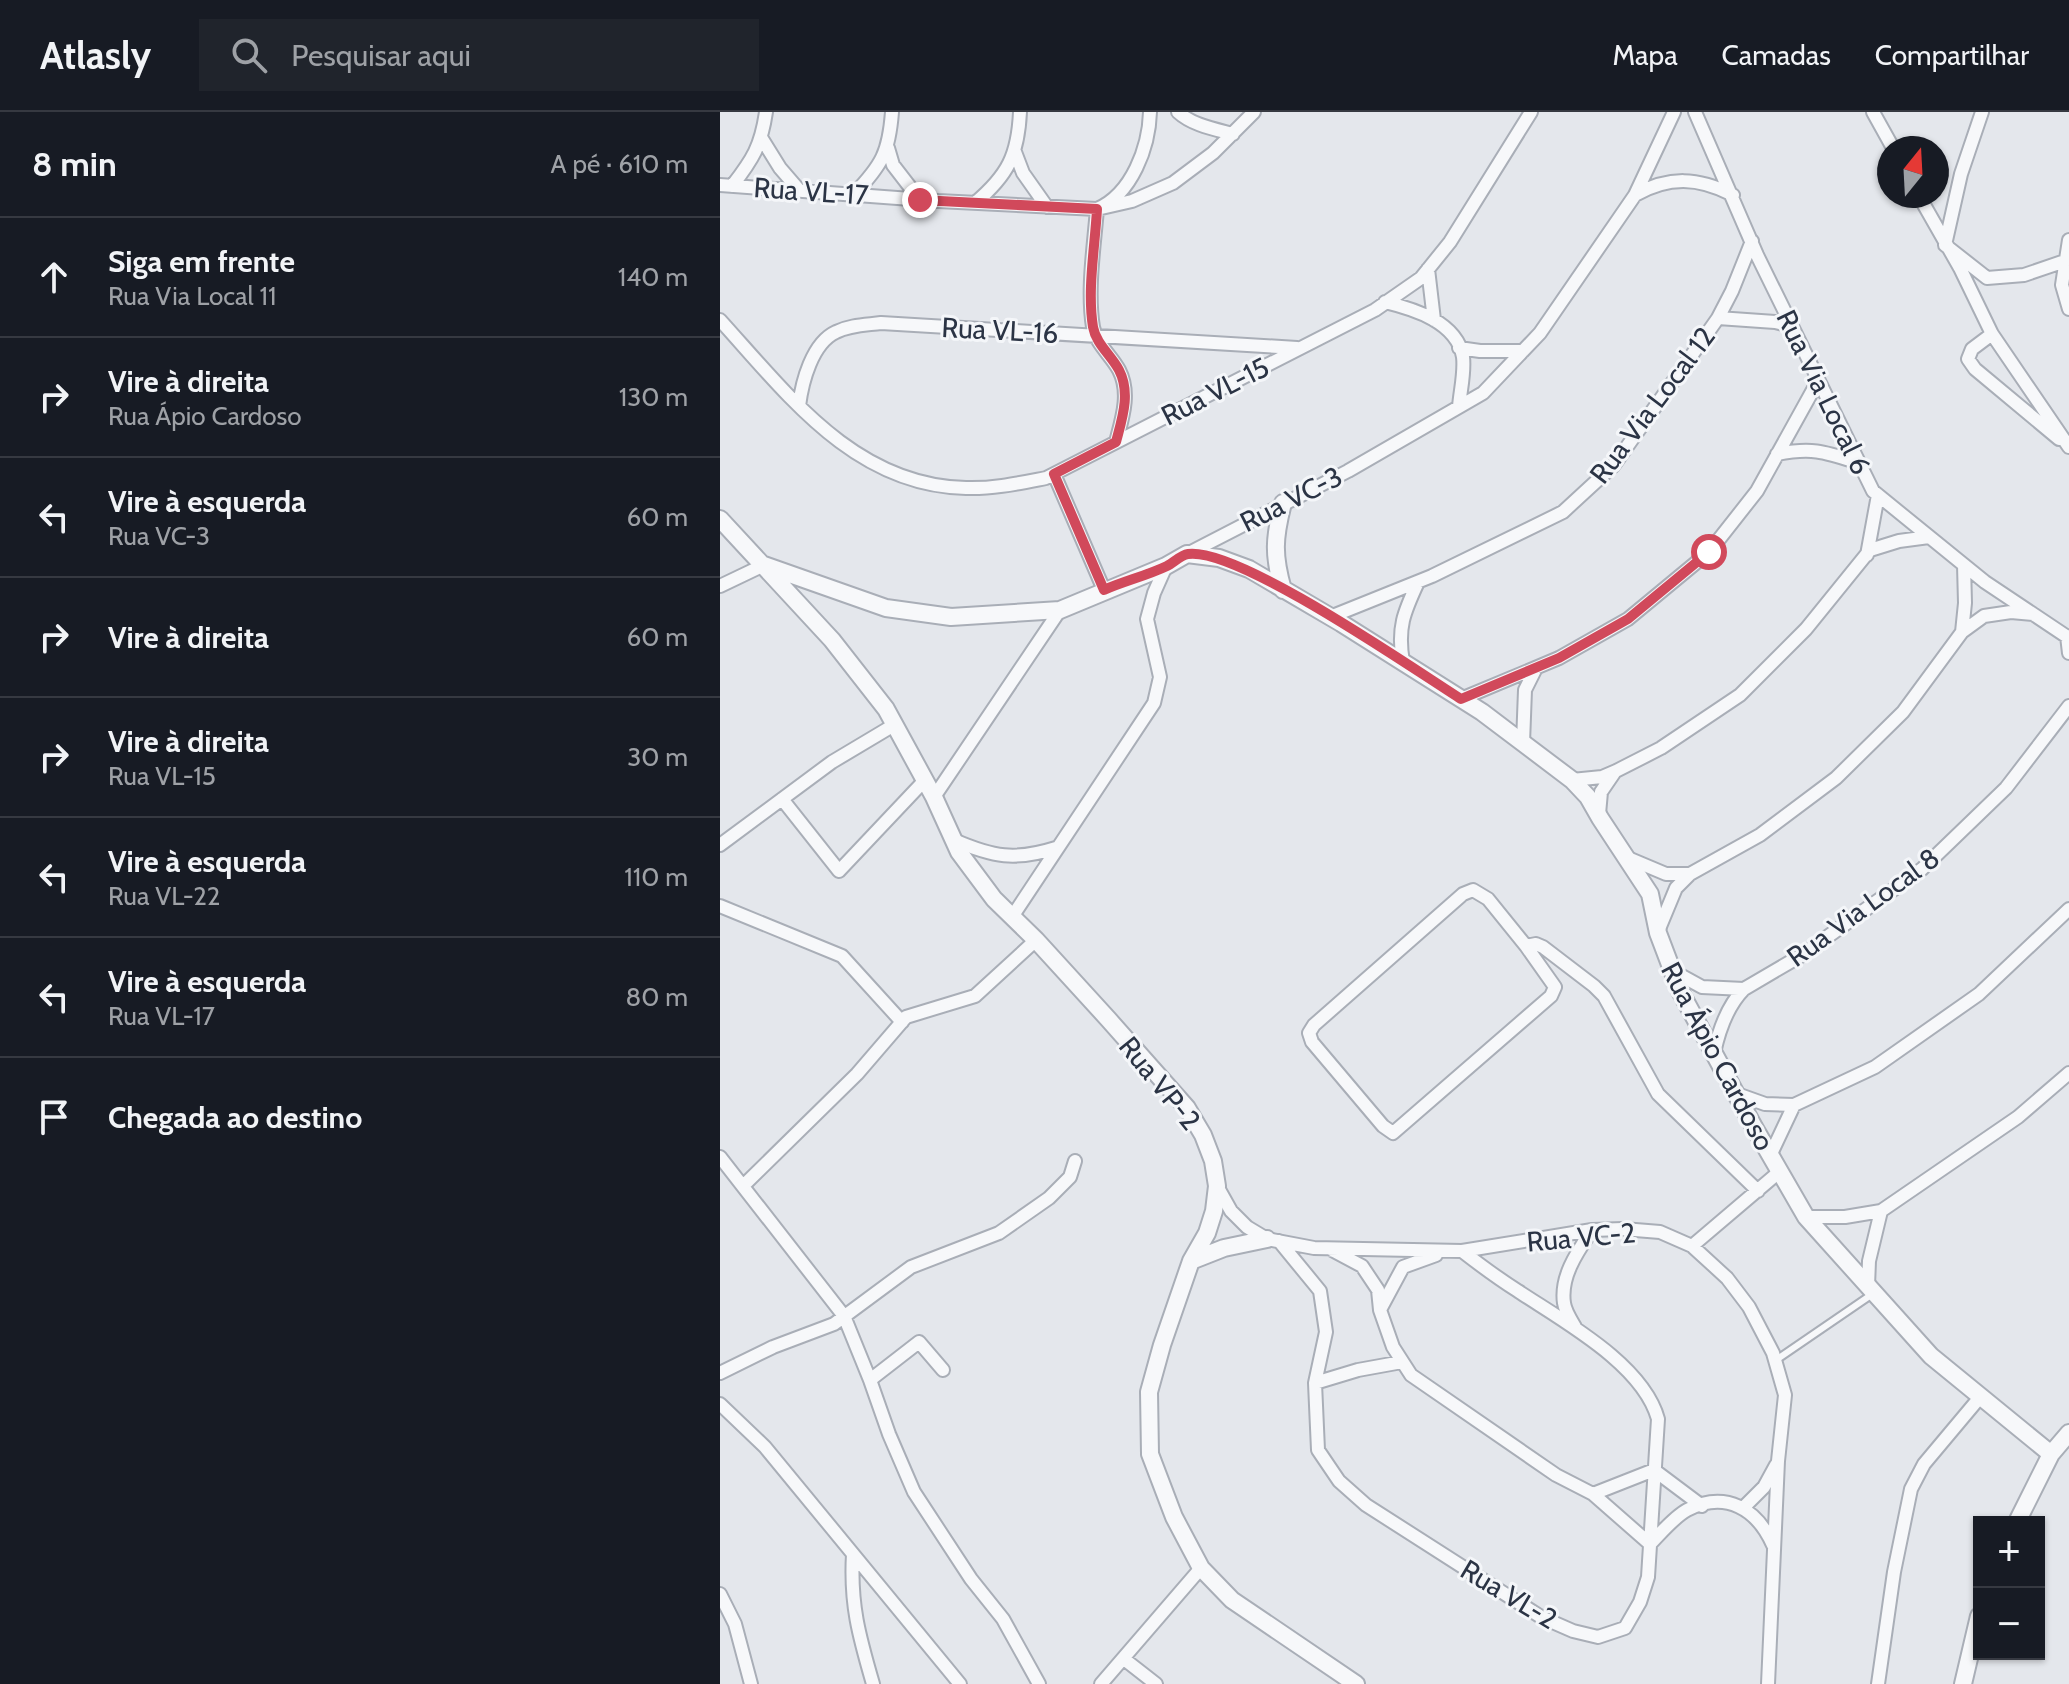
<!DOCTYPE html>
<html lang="pt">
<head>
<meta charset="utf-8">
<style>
	body { margin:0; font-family:Cabin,sans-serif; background:#20242c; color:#f1f3f6 }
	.controls { position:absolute; right:24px; bottom:24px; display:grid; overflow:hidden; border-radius:0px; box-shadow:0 2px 6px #0004 }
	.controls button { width:72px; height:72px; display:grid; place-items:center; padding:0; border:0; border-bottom:2px solid #363941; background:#171b24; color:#f1f3f6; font:40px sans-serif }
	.compass { position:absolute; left:1157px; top:24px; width:72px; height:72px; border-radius:50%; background:#171b24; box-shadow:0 2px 6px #0004; rotate:18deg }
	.stop { position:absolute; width:24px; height:24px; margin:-18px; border:6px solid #d1495b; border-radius:50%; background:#fff }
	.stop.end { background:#d1495b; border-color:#fff; box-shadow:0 2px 8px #0008 }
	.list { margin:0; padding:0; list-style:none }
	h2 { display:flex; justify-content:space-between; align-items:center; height:104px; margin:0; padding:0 32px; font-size:34px }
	h2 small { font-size:26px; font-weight:400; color:#9ea1a6 }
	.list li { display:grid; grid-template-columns:52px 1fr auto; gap:24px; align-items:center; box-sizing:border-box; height:120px; padding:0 32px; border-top:2px solid #363941 }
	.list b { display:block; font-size:30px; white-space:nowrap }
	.list p { margin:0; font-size:26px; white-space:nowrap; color:#9ea1a6 }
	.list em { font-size:26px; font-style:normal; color:#9ea1a6 }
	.icon { flex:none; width:44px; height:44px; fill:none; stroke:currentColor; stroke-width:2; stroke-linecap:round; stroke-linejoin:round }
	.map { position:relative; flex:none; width:1349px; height:1572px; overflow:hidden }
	header { display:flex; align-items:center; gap:48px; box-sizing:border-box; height:112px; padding:0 40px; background:#171b24; border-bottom:2px solid #363941 }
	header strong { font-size:38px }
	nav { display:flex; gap:44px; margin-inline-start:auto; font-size:28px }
	.search { width:560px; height:72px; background:#20242c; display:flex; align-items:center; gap:20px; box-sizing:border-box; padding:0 28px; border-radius:0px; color:#9ea1a6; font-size:30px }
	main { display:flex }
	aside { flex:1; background:#171b24 }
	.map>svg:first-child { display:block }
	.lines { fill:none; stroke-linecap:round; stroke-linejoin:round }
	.service-casing { stroke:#a9aeb7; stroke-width:10 }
	.minor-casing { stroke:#a9aeb7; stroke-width:16 }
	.tertiary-casing { stroke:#a9aeb7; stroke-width:20 }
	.service { stroke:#f7f8fa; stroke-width:6 }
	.minor { stroke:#f7f8fa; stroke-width:12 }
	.tertiary { stroke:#f7f8fa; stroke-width:16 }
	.route { stroke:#d1495b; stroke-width:10 }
	.labels { text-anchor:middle; stroke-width:6; stroke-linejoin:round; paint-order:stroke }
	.street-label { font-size:28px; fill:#2b3445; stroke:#f4f6f9 }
</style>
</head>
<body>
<header>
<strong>Atlasly</strong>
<div class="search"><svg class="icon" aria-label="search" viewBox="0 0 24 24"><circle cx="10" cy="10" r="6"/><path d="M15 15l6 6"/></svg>Pesquisar aqui</div>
<nav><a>Mapa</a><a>Camadas</a><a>Compartilhar</a></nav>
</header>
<main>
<aside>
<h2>8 min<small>A pé · 610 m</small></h2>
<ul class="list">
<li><svg class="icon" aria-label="ahead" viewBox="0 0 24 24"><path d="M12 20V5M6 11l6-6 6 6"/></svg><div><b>Siga em frente</b><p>Rua Via Local 11</p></div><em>140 m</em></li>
<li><svg class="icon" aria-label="right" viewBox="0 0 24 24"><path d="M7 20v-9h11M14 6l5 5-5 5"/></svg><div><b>Vire à direita</b><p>Rua Ápio Cardoso</p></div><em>130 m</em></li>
<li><svg class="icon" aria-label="left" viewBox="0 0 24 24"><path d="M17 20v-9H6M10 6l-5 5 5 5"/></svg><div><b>Vire à esquerda</b><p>Rua VC-3</p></div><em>60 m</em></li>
<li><svg class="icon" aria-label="right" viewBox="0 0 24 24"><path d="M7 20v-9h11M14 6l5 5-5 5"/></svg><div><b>Vire à direita</b></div><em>60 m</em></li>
<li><svg class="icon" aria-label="right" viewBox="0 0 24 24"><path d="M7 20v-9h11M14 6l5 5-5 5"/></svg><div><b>Vire à direita</b><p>Rua VL-15</p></div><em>30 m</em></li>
<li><svg class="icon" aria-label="left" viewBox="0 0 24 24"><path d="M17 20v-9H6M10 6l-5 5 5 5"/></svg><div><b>Vire à esquerda</b><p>Rua VL-22</p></div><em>110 m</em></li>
<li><svg class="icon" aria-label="left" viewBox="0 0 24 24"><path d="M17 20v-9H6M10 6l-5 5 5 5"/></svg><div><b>Vire à esquerda</b><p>Rua VL-17</p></div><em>80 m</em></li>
<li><svg class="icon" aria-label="arrive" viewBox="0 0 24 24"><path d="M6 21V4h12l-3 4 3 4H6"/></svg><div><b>Chegada ao destino</b></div></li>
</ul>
</aside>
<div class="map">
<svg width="1349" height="1572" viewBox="0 0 1349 1572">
	<rect width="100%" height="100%" fill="#e4e7ec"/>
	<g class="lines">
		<!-- service casing -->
		<g class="service-casing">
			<path id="service" d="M 1056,1248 L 1151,1183"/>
		</g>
		<!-- minor casing -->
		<g class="minor-casing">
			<path id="minor" d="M 458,0 C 472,13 494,17 513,22
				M 975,0 L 1037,143 L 1153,379 L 1265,470 L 1349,526
				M 1153,0 L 1173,36
				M 1262,0 L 1241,62 L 1225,133 L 1267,166 L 1304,163 L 1345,149
				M 42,27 L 60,56 L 79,78
				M 168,36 L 173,53 L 200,88
				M 295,40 L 303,61 L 327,95
				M 0,73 L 218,89 L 377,97 L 412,89 L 453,71 L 493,41 L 534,0
				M 12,74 C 33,47 41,34 46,0
				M 134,82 C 162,53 169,40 172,0
				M 915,83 C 949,64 978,65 1013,83
				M 1199,84 L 1240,156 L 1272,222 L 1349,335
				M 255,91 C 288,63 298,43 300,0
				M 1349,128 L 1342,173 L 1349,197
				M 708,157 L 714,208
				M 665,190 C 694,197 737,210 743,245 C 745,261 740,280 739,295
				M 998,206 L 1012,179 L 1032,129
				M 0,208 C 68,283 135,374 246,376 C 273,377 300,371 326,366 L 655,198 L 701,166 L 730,130 L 811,0
				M 1272,222 L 1252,237 L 1248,247 L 1255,257 L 1339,327
				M 739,236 L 760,239 L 803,239
				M 79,294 C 82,270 92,231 116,220 C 130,213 146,213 161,211 L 577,236
				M 396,330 C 402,307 411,281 399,258 C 391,243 376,232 373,215 C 367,178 374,135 377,97 C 412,82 429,35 430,0
				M 1057,342 C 1093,335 1105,340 1139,351
				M 334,362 L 384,478
				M 467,442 L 628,359 L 763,281 L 820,221 L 915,83 L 954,0
				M 1147,443 L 1158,383
				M 0,474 L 44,453
				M 610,505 L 712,464 L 843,400 L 894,353 L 998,206 L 1055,210 L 1072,214
				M 1242,520 L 1245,491 L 1244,453
				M 1347,524 L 1349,541
				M 683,550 C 677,516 684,500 698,470
				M 741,587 L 839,546 L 908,507 L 989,440 L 1037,379 L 1098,269
				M 803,631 L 805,578 L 816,556
				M 852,668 L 882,665 L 896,659 L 941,636 L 1020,583 L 1086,517 L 1150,438 L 1179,429 L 1209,425
				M 214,685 L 340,498
				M 62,687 L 119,759 L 205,668
				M 879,702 L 881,680 L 894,661
				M 234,728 C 273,745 295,749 336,736
				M 0,733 L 112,650 L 174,613
				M 908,746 L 946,762 L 970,762
				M 0,794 L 122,844 L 182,910
				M 292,805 L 434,591 L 440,565 L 427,507 L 434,481 L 446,454
				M 939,817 L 956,776 L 970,762 L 1040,723 L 1116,666 L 1183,600 L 1242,520 L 1264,504 L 1291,500 L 1313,502
				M 806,834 L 835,875 L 831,884 L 673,1021 L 663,1014 L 592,930 L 589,921 L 594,913 L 743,782 L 753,778 L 768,787 L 806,834 L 816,832 L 823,835 L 874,874 L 884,884 L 938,982 L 1038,1079
				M 951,858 L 982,875 L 1024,877 L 1082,843 L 1202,757 L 1286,676 L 1349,594
				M 994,941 C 999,918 1007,894 1024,877
				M 1017,982 L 1045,992 L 1074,993 L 1155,955 L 1259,882 L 1349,797
				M 1050,1044 L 1074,993
				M 0,1045 L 124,1204 L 150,1268 L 169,1322 L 194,1380 L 251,1467 L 283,1507 L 319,1572
				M 24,1073 L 137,962 L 186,905 L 255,884 L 316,828
				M 497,1074 L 511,1099 L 527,1115 L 547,1127 L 594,1136 L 742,1139 L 872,1118 L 903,1117 L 940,1120 L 972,1134 L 1007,1166 L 1029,1195 L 1053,1241 L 1065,1283 L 1058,1349 L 1048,1572
				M 1086,1105 L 1125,1105 L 1161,1099 L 1298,1005 L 1349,961
				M 559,1129 L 600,1179 L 606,1220 L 595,1271 L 598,1338 L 619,1369 L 646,1393 L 821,1505 L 853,1519 L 878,1525 L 905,1516 L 920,1490 L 928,1465 L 938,1307 C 923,1252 843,1209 798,1179 C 779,1167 760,1153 742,1139
				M 972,1134 L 1059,1060
				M 612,1138 L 642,1154 L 658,1178 L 660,1198 L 673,1235 L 691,1263 L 836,1363 L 873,1382 L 934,1358 L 982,1394
				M 1148,1174 L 1149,1149 L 1161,1099
				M 661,1196 L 683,1155 L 716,1143
				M 855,1215 C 851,1208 845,1199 844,1191 C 840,1164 858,1139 872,1118
				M 0,1261 L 53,1235 L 114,1212 L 191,1155 L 279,1121 L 329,1086 L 350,1065 L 355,1049
				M 150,1268 L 199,1230 L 223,1258
				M 595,1271 L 638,1258 L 682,1250
				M 0,1292 L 45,1335 L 240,1572
				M 873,1382 L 930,1432 C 941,1421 954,1405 967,1398 C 1006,1378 1037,1397 1053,1433
				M 1024,1395 L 1044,1375 L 1056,1353
				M 133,1442 C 130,1492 139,1524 153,1572
				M 0,1482 L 15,1512 L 31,1572
				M 404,1547 L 436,1572
				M 381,1572 L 481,1456
				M 1158,1572 L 1174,1460 L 1191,1377 L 1204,1352 L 1261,1284"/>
		</g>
		<!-- tertiary casing -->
		<g class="tertiary-casing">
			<path id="tertiary" d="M 0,407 L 112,528 L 166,597 L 214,685 L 239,740 L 274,787 L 316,828 L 389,908 L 467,996 L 483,1023 L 493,1049 L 497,1074 L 494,1099 L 487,1121 L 471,1149 L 442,1233 L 429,1280 L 430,1342 L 454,1405 L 481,1456 L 512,1488 L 636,1572
				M 44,453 L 166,496 L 231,505 L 340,498 L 446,454 L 467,442 L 499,446 L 529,457 L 621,511 L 762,600 L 852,668 L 868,685 L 880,706 L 930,782 L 938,821 L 960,879 L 1034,1015 L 1086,1105 L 1211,1244 L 1331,1342
				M 563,478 C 553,443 554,426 563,391
				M 471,1149 L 504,1136 L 547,1127
				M 1297,1410 L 1331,1342 L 1349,1321
				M 1243,1572 L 1259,1504"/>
		</g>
		<!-- service -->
		<use href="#service" class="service"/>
		<!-- minor -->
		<use href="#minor" class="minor"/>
		<!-- tertiary -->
		<use href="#tertiary" class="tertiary"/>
	</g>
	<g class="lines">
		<!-- route -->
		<path class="route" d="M 200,88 L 377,97 C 375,135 367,178 373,215 C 376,232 391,243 399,258 C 411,281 402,307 396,330 L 334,362 L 384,478 C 404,469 426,464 447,454 C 453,451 461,443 468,442 C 518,435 692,556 741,587 L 839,546 L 908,507 L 989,440"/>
	</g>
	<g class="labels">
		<!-- street labels -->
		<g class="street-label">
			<text transform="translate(91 79) rotate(4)" y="10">Rua VL-17</text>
			<text transform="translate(280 218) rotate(3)" y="10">Rua VL-16</text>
			<text transform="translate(495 279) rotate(-27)" y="10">Rua VL-15</text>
			<text transform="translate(1104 280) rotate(64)" y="10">Rua Via Local 6</text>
			<text transform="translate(932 293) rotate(-53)" y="10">Rua Via Local 12</text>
			<text transform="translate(571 387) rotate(-27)" y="10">Rua VC-3</text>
			<text transform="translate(1143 795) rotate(-36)" y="10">Rua Via Local 8</text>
			<text transform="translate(998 944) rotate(62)" y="10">Rua Ápio Cardoso</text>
			<text transform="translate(440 971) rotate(51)" y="10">Rua VP-2</text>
			<text transform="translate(861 1125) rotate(-5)" y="10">Rua VC-2</text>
			<text transform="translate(789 1482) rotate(31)" y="10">Rua VL-2</text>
		</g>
	</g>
</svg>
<div class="controls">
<button>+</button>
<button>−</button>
</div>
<svg class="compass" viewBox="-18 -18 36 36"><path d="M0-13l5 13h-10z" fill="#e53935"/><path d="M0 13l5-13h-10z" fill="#9ea1a6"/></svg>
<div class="stop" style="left:989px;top:440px"></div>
<div class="stop end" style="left:200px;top:88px"></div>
</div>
</main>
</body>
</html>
